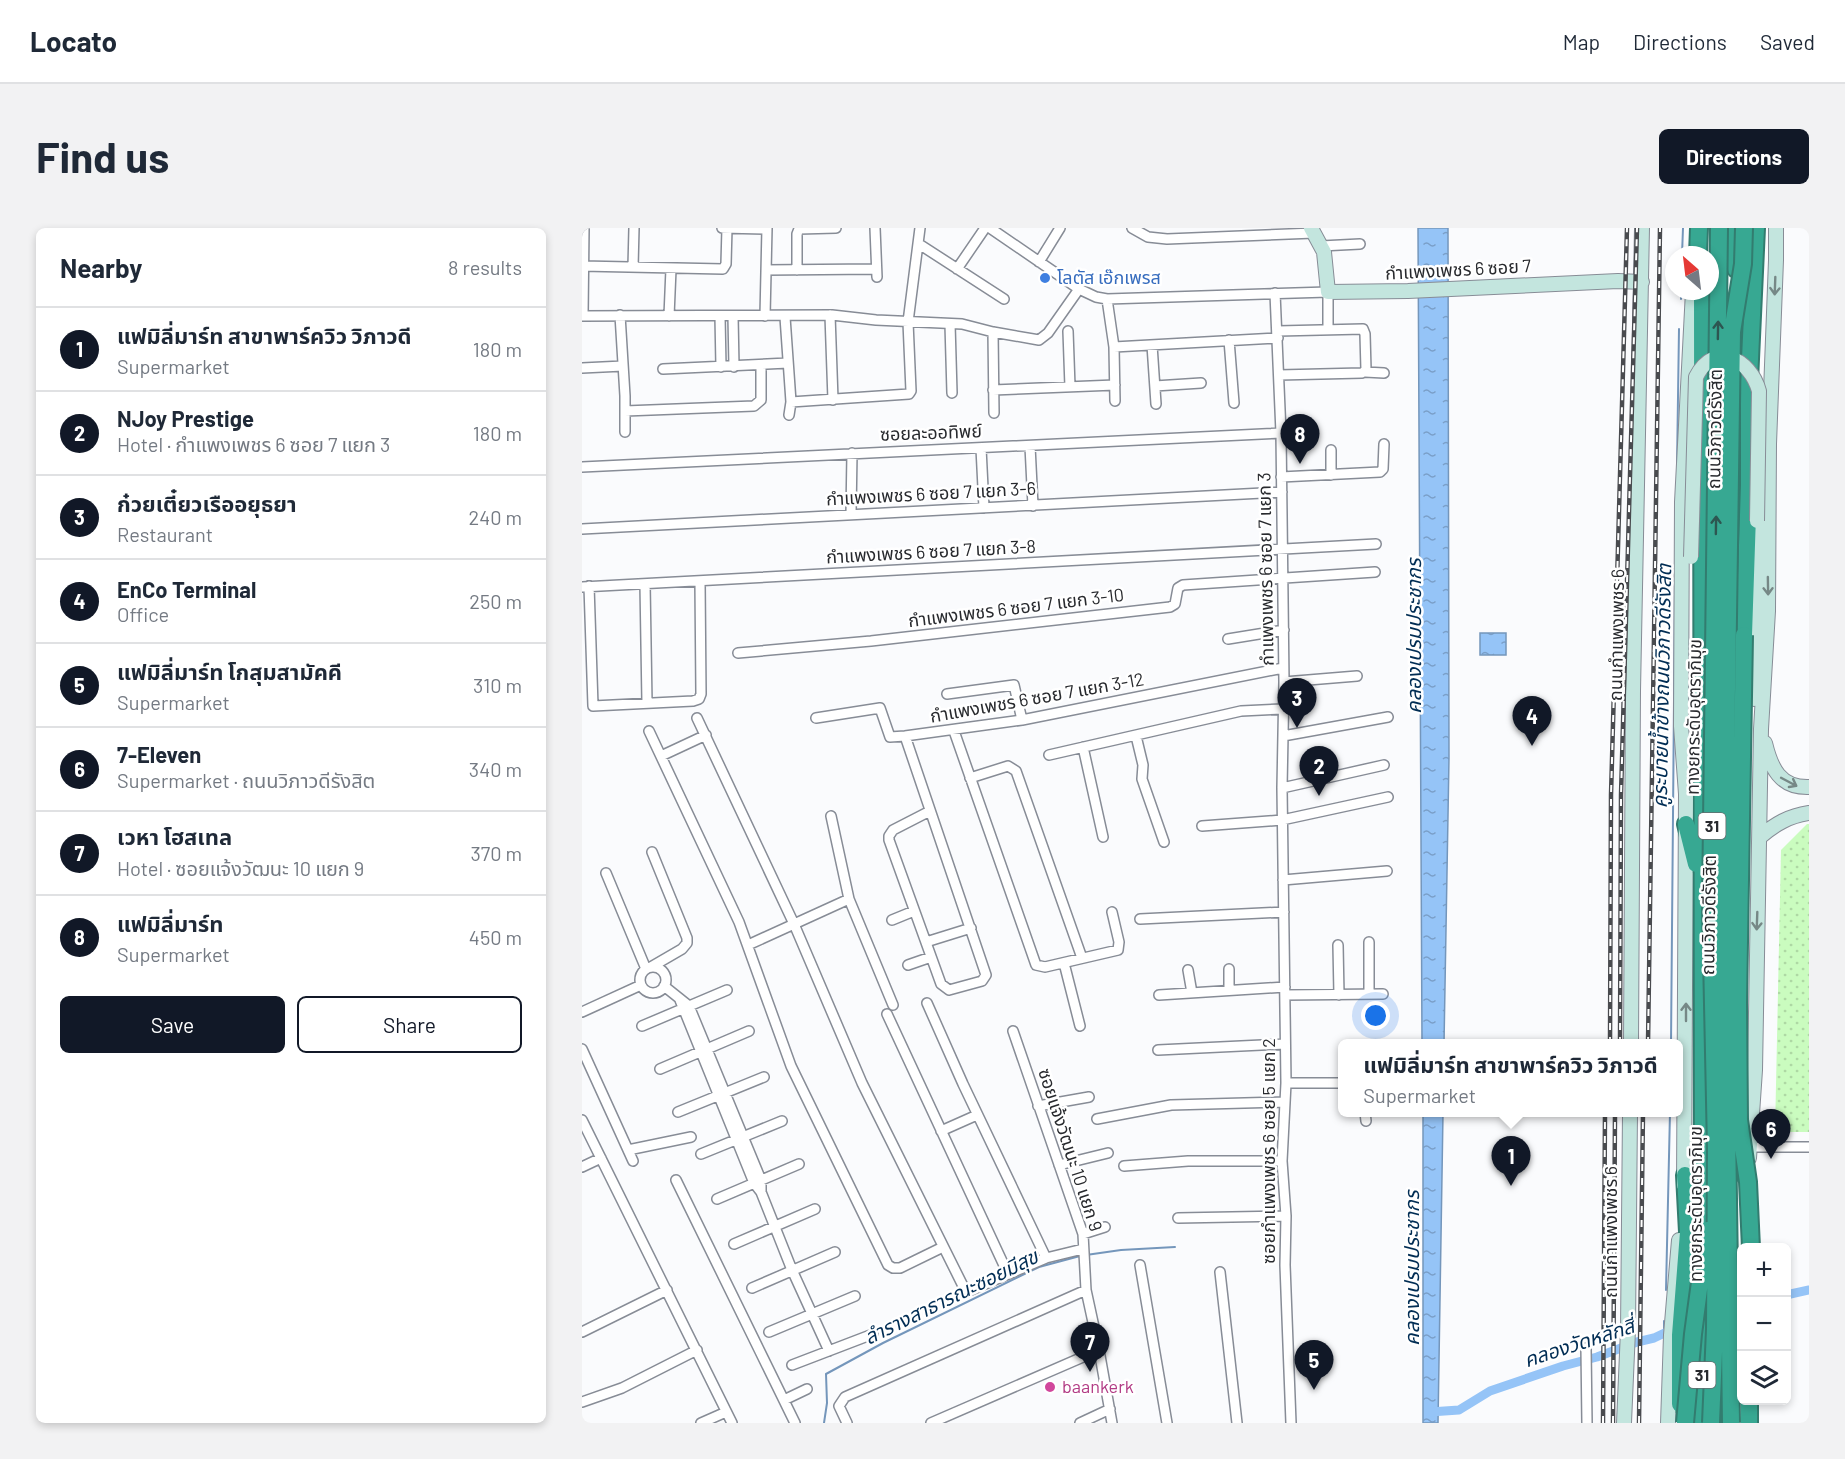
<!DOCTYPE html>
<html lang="en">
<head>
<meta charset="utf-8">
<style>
	body { margin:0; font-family:Barlow,"Noto Sans Thai",sans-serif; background:#f2f2f3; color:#1f2937 }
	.controls { position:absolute; right:18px; bottom:18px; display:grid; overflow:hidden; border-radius:9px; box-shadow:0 3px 9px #0003 }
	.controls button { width:54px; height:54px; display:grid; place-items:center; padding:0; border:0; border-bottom:2px solid #e0e1e3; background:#fff; color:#1f2937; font:30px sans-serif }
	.compass { position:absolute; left:1083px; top:18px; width:54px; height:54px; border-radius:50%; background:#fff; box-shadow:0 3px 9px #0003; rotate:332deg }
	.you { position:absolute; left:794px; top:788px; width:21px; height:21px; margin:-15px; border:4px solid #fff; border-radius:50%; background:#1a73e8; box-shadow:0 0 0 9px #1a73e833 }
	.badge { display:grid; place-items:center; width:39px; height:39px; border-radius:50%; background:#111827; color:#fff; font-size:20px; font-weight:700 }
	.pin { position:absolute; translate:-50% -50px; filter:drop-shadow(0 2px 3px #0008) }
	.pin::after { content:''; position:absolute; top:32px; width:21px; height:18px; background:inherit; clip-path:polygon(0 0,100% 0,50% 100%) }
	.popup { position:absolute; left:756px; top:811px; width:345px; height:78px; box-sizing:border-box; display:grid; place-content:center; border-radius:9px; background:#fff; filter:drop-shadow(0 2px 4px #0005); font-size:20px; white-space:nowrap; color:#747a83 }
	.popup b { font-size:22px; color:#1f2937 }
	.popup::after { content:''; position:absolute; left:50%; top:100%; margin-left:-12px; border:12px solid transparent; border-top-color:#fff }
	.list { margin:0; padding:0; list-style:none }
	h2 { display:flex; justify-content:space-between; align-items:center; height:78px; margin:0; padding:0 24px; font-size:26px }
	h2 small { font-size:20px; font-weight:400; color:#747a83 }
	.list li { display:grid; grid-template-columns:39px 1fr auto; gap:18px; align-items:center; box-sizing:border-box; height:84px; padding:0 24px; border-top:2px solid #e0e1e3 }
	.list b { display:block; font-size:22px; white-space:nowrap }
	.list p { margin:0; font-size:20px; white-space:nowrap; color:#747a83 }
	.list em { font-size:20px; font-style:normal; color:#747a83 }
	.actions { display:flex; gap:12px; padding:18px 24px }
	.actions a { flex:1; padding:14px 0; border:2px solid #111827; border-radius:9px; text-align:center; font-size:21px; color:#111827 }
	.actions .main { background:#111827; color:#fff }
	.icon { flex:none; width:33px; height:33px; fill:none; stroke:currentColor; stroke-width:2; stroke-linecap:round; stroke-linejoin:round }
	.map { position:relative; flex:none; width:1227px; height:1195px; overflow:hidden; border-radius:9px }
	header { display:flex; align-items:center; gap:36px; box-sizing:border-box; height:84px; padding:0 30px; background:#fff; border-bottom:2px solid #e0e1e3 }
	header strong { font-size:28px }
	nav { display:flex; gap:33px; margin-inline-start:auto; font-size:21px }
	.intro { display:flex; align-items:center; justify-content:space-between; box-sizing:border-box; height:144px; padding:0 36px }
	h1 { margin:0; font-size:42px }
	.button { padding:15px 27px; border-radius:9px; background:#111827; color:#fff; font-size:21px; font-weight:700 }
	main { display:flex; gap:36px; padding:0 36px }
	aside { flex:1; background:#fff; border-radius:9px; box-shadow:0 3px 9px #0003 }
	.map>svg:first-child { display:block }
	.grass { fill:url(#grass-dots) }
	.water { fill:url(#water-ripples); stroke:#7496bb; stroke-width:1.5 }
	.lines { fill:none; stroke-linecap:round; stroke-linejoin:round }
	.stream { stroke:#7496bb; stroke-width:2 }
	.canal { stroke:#95c4f7; stroke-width:9 }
	.street-casing { stroke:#878c96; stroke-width:12 }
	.secondary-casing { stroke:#878c96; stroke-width:16 }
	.highway-casing { stroke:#327c6f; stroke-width:20 }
	.street { stroke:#fff; stroke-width:9 }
	.secondary { stroke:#c3e5de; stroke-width:14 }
	.highway { stroke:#37a892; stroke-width:16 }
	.rail-casing { stroke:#494b4f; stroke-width:4.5 }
	.rail { stroke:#fff; stroke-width:2; stroke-dasharray:7; stroke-linecap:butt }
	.secondary-bridge-casing { stroke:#878c96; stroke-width:16; stroke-linecap:butt }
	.highway-bridge-casing { stroke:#327c6f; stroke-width:20; stroke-linecap:butt }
	.secondary-bridge { stroke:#c3e5de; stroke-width:14 }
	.highway-bridge { stroke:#37a892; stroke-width:16 }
	.oneway { stroke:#768886 }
	.oneway2 { stroke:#2d5651 }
	.shop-dot { fill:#3f7fe0; stroke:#fff; stroke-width:2 }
	.hotel-dot { fill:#d1479c; stroke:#fff; stroke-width:2 }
	.labels { text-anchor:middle; stroke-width:5; stroke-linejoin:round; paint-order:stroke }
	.shield { fill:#fff; stroke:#686a6d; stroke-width:1.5 }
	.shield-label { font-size:16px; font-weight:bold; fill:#282a2e }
	.street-label { font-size:18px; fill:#282a2e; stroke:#fff }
	.shop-label { font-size:18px; fill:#366cbe; stroke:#fff; text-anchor:start }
	.hotel-label { font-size:18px; fill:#b23c85; stroke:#fff; text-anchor:start }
	.water-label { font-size:20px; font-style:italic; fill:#012d54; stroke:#fff }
</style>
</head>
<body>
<header>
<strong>Locato</strong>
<nav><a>Map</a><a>Directions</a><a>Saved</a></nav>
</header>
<div class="intro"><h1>Find us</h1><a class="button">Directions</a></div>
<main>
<aside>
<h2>Nearby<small>8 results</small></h2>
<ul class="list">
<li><span class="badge">1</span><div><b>แฟมิลี่มาร์ท สาขาพาร์ควิว วิภาวดี</b><p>Supermarket</p></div><em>180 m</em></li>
<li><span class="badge">2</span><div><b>NJoy Prestige</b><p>Hotel · กำแพงเพชร 6 ซอย 7 แยก 3</p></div><em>180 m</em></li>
<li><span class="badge">3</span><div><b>ก๋วยเตี๋ยวเรืออยุธยา</b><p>Restaurant</p></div><em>240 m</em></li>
<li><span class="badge">4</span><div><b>EnCo Terminal</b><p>Office</p></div><em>250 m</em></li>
<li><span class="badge">5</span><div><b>แฟมิลี่มาร์ท โกสุมสามัคคี</b><p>Supermarket</p></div><em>310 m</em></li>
<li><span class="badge">6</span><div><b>7-Eleven</b><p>Supermarket · ถนนวิภาวดีรังสิต</p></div><em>340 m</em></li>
<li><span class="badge">7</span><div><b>เวหา โฮสเทล</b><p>Hotel · ซอยแจ้งวัฒนะ 10 แยก 9</p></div><em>370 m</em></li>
<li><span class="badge">8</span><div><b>แฟมิลี่มาร์ท</b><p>Supermarket</p></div><em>450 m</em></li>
</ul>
<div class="actions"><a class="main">Save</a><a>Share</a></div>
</aside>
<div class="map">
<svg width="1227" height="1195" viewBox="0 0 1227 1195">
	<defs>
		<pattern id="grass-dots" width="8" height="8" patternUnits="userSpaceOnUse" patternTransform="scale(1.5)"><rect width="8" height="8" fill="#cafcbf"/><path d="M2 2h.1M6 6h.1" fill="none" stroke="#aed8a4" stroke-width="1.8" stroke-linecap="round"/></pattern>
		<pattern id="water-ripples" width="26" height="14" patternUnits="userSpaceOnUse" patternTransform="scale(1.5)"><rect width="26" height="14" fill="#95c4f7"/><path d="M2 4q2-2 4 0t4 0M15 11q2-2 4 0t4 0" fill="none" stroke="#7a9fc8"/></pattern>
	</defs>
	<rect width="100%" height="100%" fill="#fafbfd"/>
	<!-- grass -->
	<path class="grass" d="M 1225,596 L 1227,596 L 1227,904 L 1193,904 L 1199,622 Z"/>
	<!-- water -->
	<path class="water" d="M 836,0 L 866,0 L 867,530 L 862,816 L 840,815 Z
		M 898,405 L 924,405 L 924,427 L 898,427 Z
		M 841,885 L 861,885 L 856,1195 L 841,1195 Z"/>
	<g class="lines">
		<!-- stream -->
		<path class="stream" d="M 1100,27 L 1101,0
			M 1099,71 L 1099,63
			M 1095,237 L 1097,101
			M 1089,816 L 1093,359
			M 504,1027 L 539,1022 L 593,1019
			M 1084,1062 L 1088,884
			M 1082,1106 L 1082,1093
			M 242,1195 L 245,1175 L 244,1146 L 301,1115 L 457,1039 L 498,1028"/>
		<!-- canal -->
		<path class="canal" d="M 1204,1067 L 1227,1062
			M 848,1184 L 877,1182 L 908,1163 L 981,1138 L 1015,1129 L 1055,1114 L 1072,1110 L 1091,1101"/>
		<!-- street casing -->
		<g class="street-casing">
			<path id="street" d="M 140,0 L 185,1
				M 293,0 L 295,49
				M 408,0 L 497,61 L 514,69 L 525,71 L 746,64 L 746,102
				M 550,0 L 566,9 L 585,11 L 732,5
				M 337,16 L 422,71
				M 739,18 L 778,16
				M 457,34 L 478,0
				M 0,38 L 141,41 L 144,36 L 145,0
				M 51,39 L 52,0
				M 375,41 L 403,0
				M 184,42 L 294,41
				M 215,42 L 215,6 L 217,1 L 254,0
				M 693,65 L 699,205 L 702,454 L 700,560 L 704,855 L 700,933 L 704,988 L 703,1037 L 709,1195
				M 525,71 L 532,119 L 533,173
				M 38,87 L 43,168 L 43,204
				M 248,87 L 251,172
				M 0,88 L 250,87 L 294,92 L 380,96 L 411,104 L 457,112 L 466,105 L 497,61
				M 1,88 L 2,0
				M 87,88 L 89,41
				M 138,88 L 139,139
				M 151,88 L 152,139
				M 183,88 L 185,0
				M 203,89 L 209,174 L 207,187
				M 368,96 L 370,165
				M 486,103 L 488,159
				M 696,103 L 781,101 L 783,106 L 784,142 L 780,145 L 697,147
				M 411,104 L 412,185
				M 647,112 L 652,175
				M 570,117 L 574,176
				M 532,119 L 696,110
				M 0,140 L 41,138
				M 81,141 L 206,135
				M 783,144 L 802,145
				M 573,158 L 619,155
				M 411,162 L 533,157
				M 209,174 L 327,166 L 329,163 L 326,94 L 338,0
				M 43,183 L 172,178 L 179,172 L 179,137
				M 448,218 L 451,278
				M 399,220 L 402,280
				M 0,239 L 699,205
				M 749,247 L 749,222
				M 699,249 L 798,244 L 801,241 L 802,216
				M 269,286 L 270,225
				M 0,301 L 700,264
				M 63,356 L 65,475
				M 7,358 L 11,478 L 111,473 L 117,471 L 119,466 L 118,354
				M 0,359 L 794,316
				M 646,411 L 702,402
				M 156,425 L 289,413 L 588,379 L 593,376 L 596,360 L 601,357 L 793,344
				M 702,454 L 775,448
				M 365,466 L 432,457 L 440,492
				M 115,490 L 212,696 L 280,855 L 382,1060 L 389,1062 L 464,1030 L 501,1021
				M 234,490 L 298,480 L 308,509 L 323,508 L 440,492 L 701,440
				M 67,503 L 157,694 L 209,838 L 306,1037 L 311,1040 L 318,1040 L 361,1019
				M 372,503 L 454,737 L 463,739 L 536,722 L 537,714 L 530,684
				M 323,508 L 404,747 L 400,753 L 367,762 L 359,756 L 307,612 L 307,608 L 311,602 L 348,583
				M 554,508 L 561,537 L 560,551 L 582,614
				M 701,508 L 806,489
				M 501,519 L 521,609
				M 467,527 L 659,483 L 701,481
				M 79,528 L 124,507
				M 388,550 L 426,538 L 434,543 L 500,730
				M 700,560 L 802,537
				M 249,588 L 267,671 L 311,777
				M 620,598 L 700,592 L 806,569
				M 24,645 L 64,741
				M 701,652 L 805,643
				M 558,691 L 702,684
				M 310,692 L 332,683
				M 344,714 L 389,700
				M 166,717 L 267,671
				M 756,717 L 757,767
				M 482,735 L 498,798
				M 326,737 L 349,729
				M 69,739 L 100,721 L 105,715 L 105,710 L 70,624
				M58 752a13 13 0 1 1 26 0a13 13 0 1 1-26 0Z
				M 606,742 L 610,765
				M 82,758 L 107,778 L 179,952 L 179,964
				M 647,762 L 647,741
				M 787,766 L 787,714
				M 577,767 L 703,759
				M 703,767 L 801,766
				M 98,772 L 172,955 L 179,964 L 210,1042 L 247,1123
				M 345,775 L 381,856 L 464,1030
				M 0,784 L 59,757
				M 305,786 L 426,1046
				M 60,798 L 145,762
				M 431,803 L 501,1006 L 504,1062 L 517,1122 L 530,1195
				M 0,821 L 51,933
				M 576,822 L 703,816
				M 78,841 L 167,803
				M 704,855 L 761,855
				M 456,878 L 507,869
				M 96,884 L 182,849
				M 783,884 L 784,893
				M 515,891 L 589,877 L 703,874
				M 0,892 L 150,1195
				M 359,903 L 395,887
				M 1168,919 L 1227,919
				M 46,922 L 109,909
				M 119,926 L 200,893
				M 477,937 L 526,925
				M 542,938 L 606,933 L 700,933
				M 0,939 L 19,930
				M 94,952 L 213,1195
				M 135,971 L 217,936
				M 596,990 L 704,988
				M 501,1006 L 523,999
				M 152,1016 L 233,981
				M 558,1037 L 585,1195
				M 638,1044 L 655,1195
				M 170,1060 L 253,1024
				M 0,1104 L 85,1062
				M 187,1104 L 273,1068
				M 1004,1120 L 1005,1195
				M 210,1137 L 291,1106
				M 202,1172 L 225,1161
				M 0,1174 L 40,1160 L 115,1122
				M 119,1195 L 144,1184
				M 265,1195 L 257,1178 L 263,1169 L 504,1062
				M 349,1195 L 517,1122
				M 498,1195 L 528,1181"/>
		</g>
		<!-- secondary casing -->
		<g class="secondary-casing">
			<path id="secondary" d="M 729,0 L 742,24 L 746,64 L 826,63 L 1036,53 L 1060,54
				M 1172,471 L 1175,293
				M 1183,515 C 1189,540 1198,560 1227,559
				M 1178,609 C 1193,596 1207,588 1227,585
				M 1049,816 L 1051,463 L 1060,0
				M 1167,930 L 1173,842 L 1179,501 L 1186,383 L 1187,216 L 1194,32 L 1194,0
				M 1102,957 L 1104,566 L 1099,498 L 1100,274 L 1111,63
				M 1042,1195 L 1046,1102 L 1048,884
				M 1086,1195 L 1089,1107 L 1097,1012
				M 1158,1195 L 1160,1102"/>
		</g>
		<!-- highway casing -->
		<g class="highway-casing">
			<path id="highway" d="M 1152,0 L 1154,41
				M 1116,27 L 1117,0
				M 1120,63 L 1121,1017
				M 1162,407 L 1167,257 L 1167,153 L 1174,0
				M 1104,596 L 1114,636
				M 1098,1176 L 1098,1107 L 1106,1004 L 1103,947
				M 1119,1195 L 1122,1064
				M 1167,1195 L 1167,1172"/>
		</g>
		<!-- street -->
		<use href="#street" class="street"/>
		<!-- secondary -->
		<use href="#secondary" class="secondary"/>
		<!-- highway -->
		<use href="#highway" class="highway"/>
		<!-- rail casing -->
		<g class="rail-casing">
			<path id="rail" d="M 1028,816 L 1029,567 L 1045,0
				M 1038,816 L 1039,567 L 1055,0
				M 1066,816 L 1078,0
				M 1021,1195 L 1023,884
				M 1031,1195 L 1033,884
				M 1057,1195 L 1061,884"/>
		</g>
		<!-- rail -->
		<use href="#rail" class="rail"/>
		<!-- secondary-bridge casing -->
		<g class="secondary-bridge-casing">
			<path id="secondary-bridge" d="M 1109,329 L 1114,149 C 1132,113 1168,130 1177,163 L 1175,293"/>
		</g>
		<!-- highway-bridge casing -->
		<g class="highway-bridge-casing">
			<path id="highway-bridge" d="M 1162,407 L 1156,775 L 1157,892 L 1166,954 L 1169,1020
				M 1103,1195 L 1111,1106 L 1125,1002
				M 1129,1195 L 1133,1101 L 1134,921 L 1129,679 L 1137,0
				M 1149,1195 L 1142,674 L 1150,104 L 1161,36 L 1162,0"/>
		</g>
		<!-- secondary-bridge -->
		<use href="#secondary-bridge" class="secondary-bridge"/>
		<!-- highway-bridge -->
		<use href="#highway-bridge" class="highway-bridge"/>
	</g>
	<!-- one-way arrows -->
	<defs><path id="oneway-shaft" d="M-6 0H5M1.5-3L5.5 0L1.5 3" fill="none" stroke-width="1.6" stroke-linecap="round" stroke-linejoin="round" transform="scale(1.5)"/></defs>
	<g class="oneway">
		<use href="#oneway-shaft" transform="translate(1193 58) rotate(92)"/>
		<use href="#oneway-shaft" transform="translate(1186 358) rotate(89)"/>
		<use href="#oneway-shaft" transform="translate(1207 554) rotate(28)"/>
		<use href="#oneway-shaft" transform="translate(1175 693) rotate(92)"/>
		<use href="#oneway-shaft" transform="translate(1104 784) rotate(-90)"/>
	</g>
	<g class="oneway2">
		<use href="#oneway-shaft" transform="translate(1136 102) rotate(-89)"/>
		<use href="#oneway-shaft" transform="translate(1134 297) rotate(-89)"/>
	</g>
	<!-- markers -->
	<circle class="shop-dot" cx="463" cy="50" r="6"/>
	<circle class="hotel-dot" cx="468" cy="1159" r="6"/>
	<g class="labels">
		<!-- shield labels -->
		<g class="shield">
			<rect x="1116.5" y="585" width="27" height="26" rx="4.5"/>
			<rect x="1106.5" y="1134" width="27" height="26" rx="4.5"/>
		</g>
		<g class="shield-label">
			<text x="1130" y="604">31</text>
			<text x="1120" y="1153">31</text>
		</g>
		<!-- street labels -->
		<g class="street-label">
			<text transform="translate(876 42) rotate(-3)" y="6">กำแพงเพชร 6 ซอย 7</text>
			<text transform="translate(1133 201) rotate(-89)" y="6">ถนนวิภาวดีรังสิต</text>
			<text transform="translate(349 205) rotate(-2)" y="6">ซอยละออทิพย์</text>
			<text transform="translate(349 266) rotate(-3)" y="6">กำแพงเพชร 6 ซอย 7 แยก 3-6</text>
			<text transform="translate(349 324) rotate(-3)" y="6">กำแพงเพชร 6 ซอย 7 แยก 3-8</text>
			<text transform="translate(684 341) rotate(-91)" y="6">กำแพงเพชร 6 ซอย 7 แยก 3</text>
			<text transform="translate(434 380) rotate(-7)" y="6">กำแพงเพชร 6 ซอย 7 แยก 3-10</text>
			<text transform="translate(1035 407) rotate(-89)" y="6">ถนนกำแพงเพชร 6</text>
			<text transform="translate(455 470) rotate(-10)" y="6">กำแพงเพชร 6 ซอย 7 แยก 3-12</text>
			<text transform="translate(1112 489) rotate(-89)" y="6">ทางยกระดับอุตราภิมุข</text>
			<text transform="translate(1127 687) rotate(-89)" y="6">ถนนวิภาวดีรังสิต</text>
			<text transform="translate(488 922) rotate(72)" y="6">ซอยแจ้งวัฒนะ 10 แยก 9</text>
			<text transform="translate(687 923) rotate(-90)" y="6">ซอยกำแพงเพชร 6 ซอย 5 แยก 2</text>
			<text transform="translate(1114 976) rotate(-90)" y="6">ทางยกระดับอุตราภิมุข</text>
			<text transform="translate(1029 1004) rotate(-90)" y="6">ถนนกำแพงเพชร 6</text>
		</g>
		<!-- shop labels -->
		<g class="shop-label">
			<text x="475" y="56">โลตัส เอ๊กเพรส</text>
		</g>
		<!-- hotel labels -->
		<g class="hotel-label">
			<text x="480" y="1165">baankerk</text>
		</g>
		<!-- water labels -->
		<g class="water-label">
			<text transform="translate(832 408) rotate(-90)" y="7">คลองเปรมประชากร</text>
			<text transform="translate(1080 458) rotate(-89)" y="7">คูระบายน้ำข้างถนนวิภาวดีรังสิต</text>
			<text transform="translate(830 1040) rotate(-90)" y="7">คลองเปรมประชากร</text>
			<text transform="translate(369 1069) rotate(-26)" y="7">ลำรางสาธารณะซอยมีสุข</text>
			<text transform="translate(997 1115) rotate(-18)" y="7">คลองวัดหลักสี่</text>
		</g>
	</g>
</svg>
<div class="controls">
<button>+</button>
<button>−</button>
<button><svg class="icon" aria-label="layers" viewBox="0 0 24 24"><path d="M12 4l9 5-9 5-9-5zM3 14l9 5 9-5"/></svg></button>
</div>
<svg class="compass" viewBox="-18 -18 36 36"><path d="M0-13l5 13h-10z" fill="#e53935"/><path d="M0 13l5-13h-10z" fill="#747a83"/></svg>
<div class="you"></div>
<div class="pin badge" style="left:929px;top:958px">1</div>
<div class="popup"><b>แฟมิลี่มาร์ท สาขาพาร์ควิว วิภาวดี</b>Supermarket</div>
<div class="pin badge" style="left:737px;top:568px">2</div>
<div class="pin badge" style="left:715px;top:500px">3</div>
<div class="pin badge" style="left:950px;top:518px">4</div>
<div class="pin badge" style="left:732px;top:1162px">5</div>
<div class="pin badge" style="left:1189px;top:931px">6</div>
<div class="pin badge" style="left:508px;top:1144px">7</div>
<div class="pin badge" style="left:718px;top:236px">8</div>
</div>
</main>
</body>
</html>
